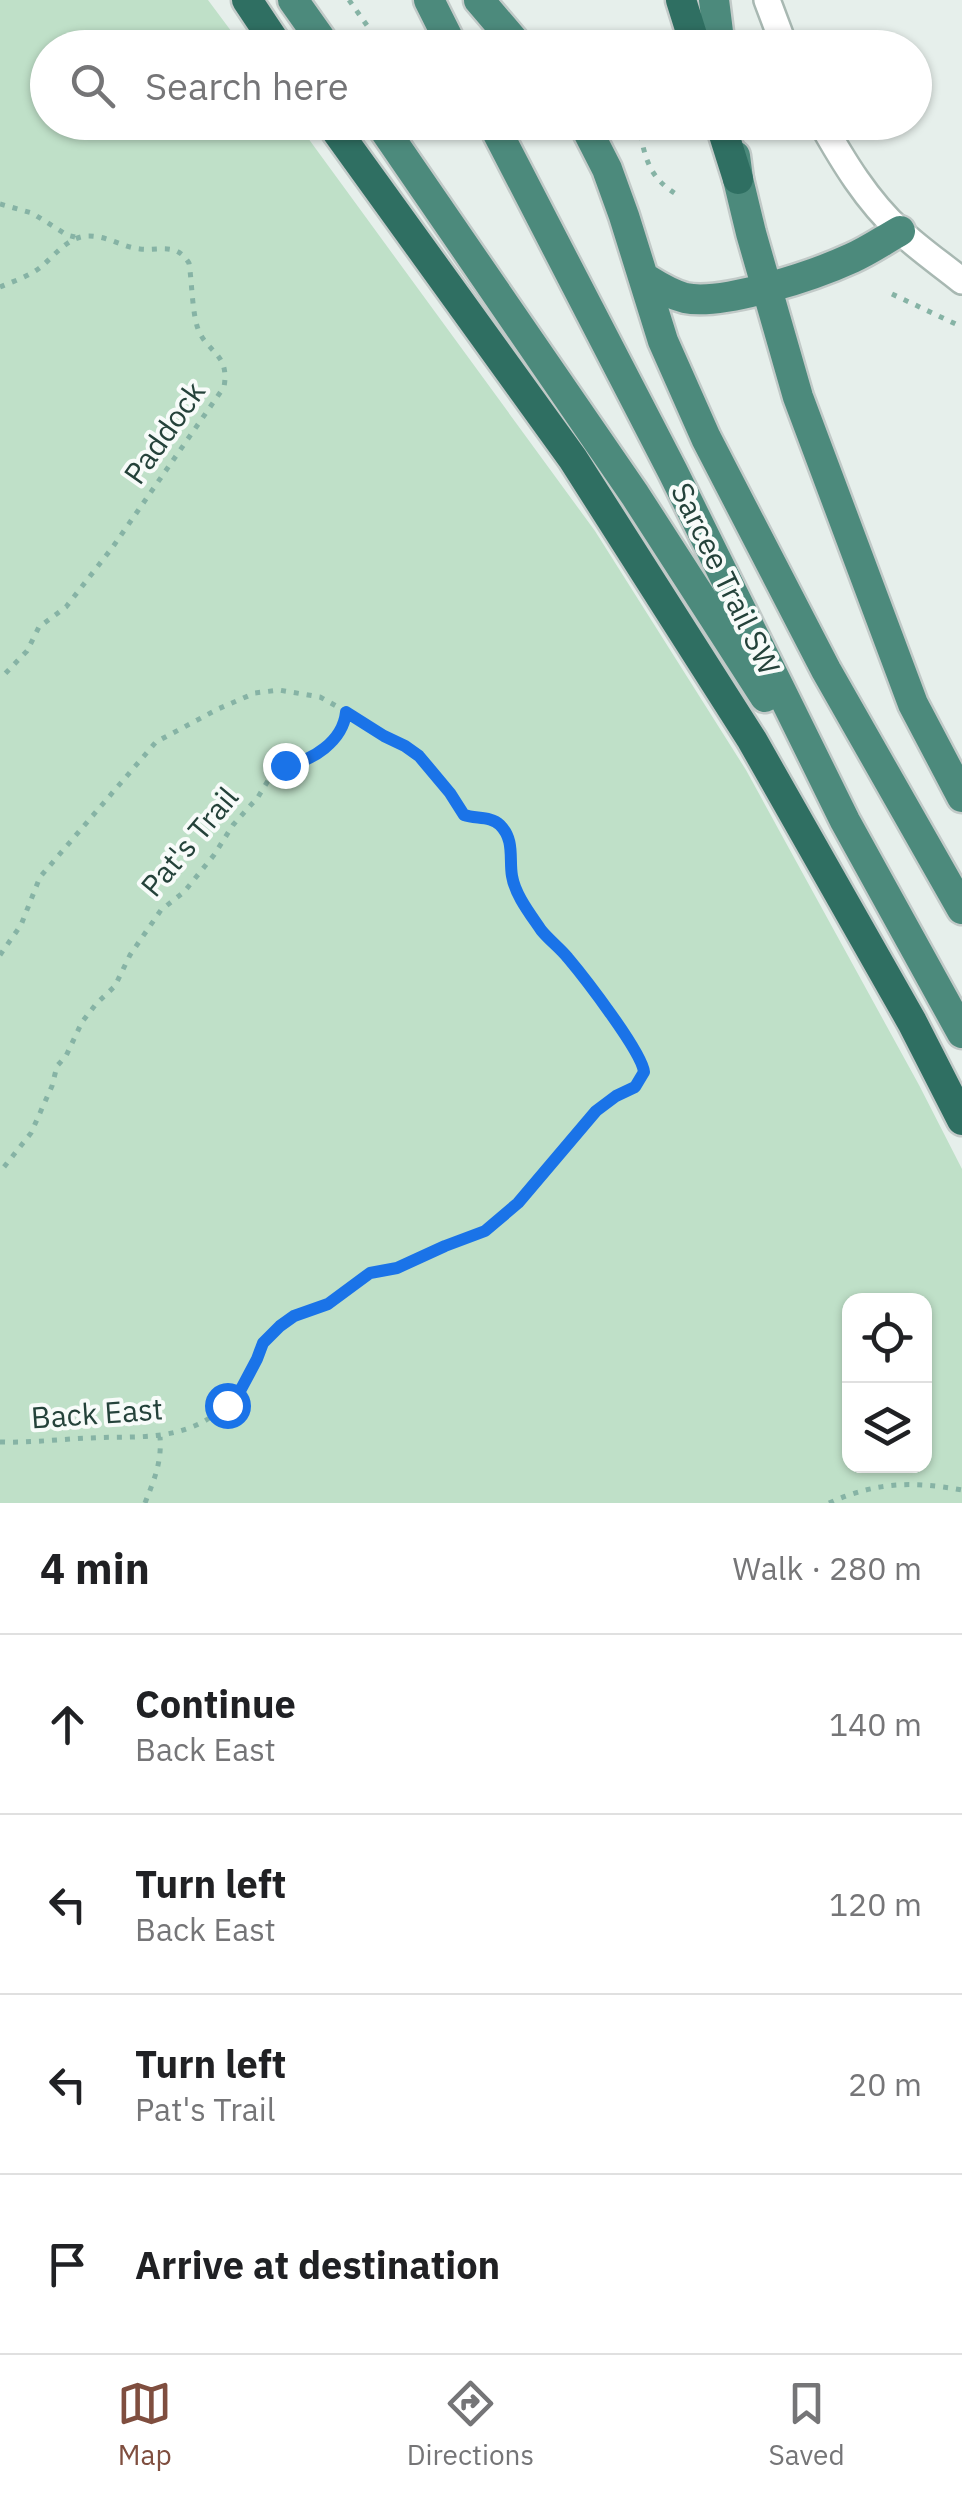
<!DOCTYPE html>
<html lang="en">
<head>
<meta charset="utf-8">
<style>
	body { margin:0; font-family:"IBM Plex Sans",sans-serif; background:#f2f2f2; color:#202124 }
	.controls { position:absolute; right:30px; bottom:30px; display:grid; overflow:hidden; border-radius:20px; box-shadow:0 2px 8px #0004 }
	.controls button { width:90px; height:90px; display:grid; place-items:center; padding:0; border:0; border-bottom:2px solid #e0e0e0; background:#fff; color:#202124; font:50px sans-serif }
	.stop { position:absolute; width:30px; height:30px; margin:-22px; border:8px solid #1a73e8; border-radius:50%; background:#fff }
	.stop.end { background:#1a73e8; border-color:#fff; box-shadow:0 2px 10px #0008 }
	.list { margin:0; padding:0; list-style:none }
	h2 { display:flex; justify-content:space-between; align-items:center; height:130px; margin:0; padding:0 40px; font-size:42px }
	h2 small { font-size:32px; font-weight:400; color:#757577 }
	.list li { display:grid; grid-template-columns:65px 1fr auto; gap:30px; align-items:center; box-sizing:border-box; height:180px; padding:0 40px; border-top:2px solid #e0e0e0 }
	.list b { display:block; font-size:38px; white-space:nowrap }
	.list p { margin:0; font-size:32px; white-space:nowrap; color:#757577 }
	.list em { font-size:32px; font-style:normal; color:#757577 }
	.icon { flex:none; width:55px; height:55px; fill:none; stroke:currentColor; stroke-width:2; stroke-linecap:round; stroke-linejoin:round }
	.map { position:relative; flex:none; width:962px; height:1503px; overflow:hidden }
	.search { position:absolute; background:#fff; box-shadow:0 2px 8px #0004; left:30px; right:30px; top:30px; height:110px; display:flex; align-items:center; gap:25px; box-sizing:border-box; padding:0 35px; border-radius:55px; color:#757577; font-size:38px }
	.sheet { height:850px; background:#fff }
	nav { display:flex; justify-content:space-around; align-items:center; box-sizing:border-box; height:140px; border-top:2px solid #e0e0e0; background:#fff; font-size:28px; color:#757577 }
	nav a { display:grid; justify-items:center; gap:5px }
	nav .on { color:#7f4e3f }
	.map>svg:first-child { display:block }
	.green { fill:#bfe0c8; fill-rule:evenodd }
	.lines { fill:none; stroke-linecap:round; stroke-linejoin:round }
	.minor-casing { stroke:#a8b8b2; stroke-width:30 }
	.trunk-casing { stroke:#c2cac8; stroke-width:35 }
	.motorway-casing { stroke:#c2cac8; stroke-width:35 }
	.path { stroke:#86b3a5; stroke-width:5; stroke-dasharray:5 8; stroke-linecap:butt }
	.minor { stroke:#fff; stroke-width:25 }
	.trunk { stroke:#4c8a7c; stroke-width:30 }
	.motorway { stroke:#2f6f62; stroke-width:30 }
	.route { stroke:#1a73e8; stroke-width:12 }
	.labels { text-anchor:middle; stroke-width:8; stroke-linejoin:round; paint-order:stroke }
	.street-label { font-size:30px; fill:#24423a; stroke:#f7fbf9 }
</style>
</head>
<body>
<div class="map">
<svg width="962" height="1503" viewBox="0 0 962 1503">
	<rect width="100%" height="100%" fill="#e6efeb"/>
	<!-- green -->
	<path class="green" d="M 0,0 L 208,0 L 243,47 L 48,48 L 48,122 L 297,123 L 595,531 L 746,770 L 919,1085 L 962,1169 L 962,1503 L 0,1503 ZM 924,1300 L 924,1466 L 850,1466 L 850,1300 Z"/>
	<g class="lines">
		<!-- minor casing -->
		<g class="minor-casing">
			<path id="minor" d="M 767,0 L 785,48
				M 821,122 C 843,161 867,201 900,231 C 919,249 941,264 962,281"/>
		</g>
		<!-- trunk casing -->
		<g class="trunk-casing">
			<path id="trunk" d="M 293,0 L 327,48
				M 429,0 L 453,48
				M 479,0 L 520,48
				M 714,0 L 720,48
				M 379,122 L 635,495 L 765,697
				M 492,122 L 673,472 L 845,821 L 962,1033
				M 583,122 L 607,169 L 624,216 L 663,341 L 706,438 L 826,670 L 962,909
				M 735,156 L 738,179 L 751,233 L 798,397 L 913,704 L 962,797
				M 643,277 C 656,285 669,294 685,298 C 723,306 815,275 852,258 C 868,251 884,240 900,231"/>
		</g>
		<!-- motorway casing -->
		<g class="motorway-casing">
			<path id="motorway" d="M 247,0 L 279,48
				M 681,0 L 696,48
				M 330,122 L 573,459 L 752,740 L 912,1022 L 962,1120
				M 720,122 L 738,179"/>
		</g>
		<!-- path -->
		<path class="path" d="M 349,0 L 383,48
			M 638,122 C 645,157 647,178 681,197
			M 0,204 L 32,213 L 67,235 L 75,237
			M 0,287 C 14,281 30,276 42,266 C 55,255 68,237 87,236 C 106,235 122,247 140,249 C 160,251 176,242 189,263 C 192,282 192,312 198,329 C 207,353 230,353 224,387 L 112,548 L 66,607 L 39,627 L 27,651 L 0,679
			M 892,294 L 962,327
			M 0,955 L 21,925 L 40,877 L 156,742 L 218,709 L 255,693 L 279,690 L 320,697 L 347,712 L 346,720 L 337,736 L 316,755 L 274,771 L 258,797 L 233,825 L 214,855 L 184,892 L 161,910 L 130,955 L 115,986 L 96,1004 L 82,1022 L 66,1056 L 57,1066 L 52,1086 L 31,1133 L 0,1172
			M 0,1442 C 31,1443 61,1439 91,1438 C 124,1436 157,1440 189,1428 C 221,1417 243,1390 257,1360 C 264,1345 268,1335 282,1324 C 295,1314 309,1311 323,1305 C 340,1298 352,1284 367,1275 C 376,1270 387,1271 397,1268 C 414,1263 429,1252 445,1246 C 460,1241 474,1238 488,1229 C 533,1201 557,1148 595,1112 C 613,1094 648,1091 642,1061 L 567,956 L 544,934 L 517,893 L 512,875 L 512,850 L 503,828 L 496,821 L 464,815 L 451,793 L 419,756 L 405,745 L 384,736 L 347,712
			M 145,1503 C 154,1480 162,1462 160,1437
			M 829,1503 C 876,1482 912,1481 962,1490"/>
		<!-- minor -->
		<use href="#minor" class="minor"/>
		<!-- trunk -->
		<use href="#trunk" class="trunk"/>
		<!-- motorway -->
		<use href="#motorway" class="motorway"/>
	</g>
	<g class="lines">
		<!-- route -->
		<path class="route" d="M 227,1405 L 240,1391 L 257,1359 L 263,1343 L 280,1326 L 294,1316 L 328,1304 L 370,1273 L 397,1268 L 445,1246 L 485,1231 L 518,1203 L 596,1111 L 616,1096 L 635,1087 L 644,1072 C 642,1052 584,977 568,958 C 560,948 549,940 541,930 C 531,915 515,895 512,876 C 509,859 515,840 500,825 C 491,816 476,819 464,815 L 450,793 L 419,756 L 405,746 L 384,736 L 346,712 C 343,741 312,762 285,765"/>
	</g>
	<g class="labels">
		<!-- street labels -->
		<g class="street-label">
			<text transform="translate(165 433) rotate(-55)" y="10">Paddock</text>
			<text transform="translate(725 579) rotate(64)" y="10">Sarcee Trail SW</text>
			<text transform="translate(190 842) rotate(-50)" y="10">Pat's Trail</text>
			<text transform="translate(97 1414) rotate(-4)" y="10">Back East</text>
		</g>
	</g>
</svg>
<div class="controls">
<button><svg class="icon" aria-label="locate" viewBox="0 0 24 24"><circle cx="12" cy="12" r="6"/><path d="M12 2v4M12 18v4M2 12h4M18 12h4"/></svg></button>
<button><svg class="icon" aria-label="layers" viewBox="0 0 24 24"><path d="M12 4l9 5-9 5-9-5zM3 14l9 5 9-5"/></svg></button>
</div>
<div class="stop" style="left:227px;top:1405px"></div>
<div class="stop end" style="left:285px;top:765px"></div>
<div class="search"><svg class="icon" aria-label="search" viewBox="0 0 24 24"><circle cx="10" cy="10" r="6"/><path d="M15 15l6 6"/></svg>Search here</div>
</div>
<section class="sheet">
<h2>4 min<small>Walk · 280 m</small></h2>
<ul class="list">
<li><svg class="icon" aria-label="ahead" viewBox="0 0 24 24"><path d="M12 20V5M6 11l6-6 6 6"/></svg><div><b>Continue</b><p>Back East</p></div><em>140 m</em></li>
<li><svg class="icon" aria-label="left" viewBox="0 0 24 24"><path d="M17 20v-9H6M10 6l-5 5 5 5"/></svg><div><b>Turn left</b><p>Back East</p></div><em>120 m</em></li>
<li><svg class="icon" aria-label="left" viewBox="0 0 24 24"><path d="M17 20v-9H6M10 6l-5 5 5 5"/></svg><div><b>Turn left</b><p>Pat's Trail</p></div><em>20 m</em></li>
<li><svg class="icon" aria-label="arrive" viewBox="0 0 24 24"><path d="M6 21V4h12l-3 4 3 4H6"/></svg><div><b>Arrive at destination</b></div></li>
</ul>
</section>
<nav>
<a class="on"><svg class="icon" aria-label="map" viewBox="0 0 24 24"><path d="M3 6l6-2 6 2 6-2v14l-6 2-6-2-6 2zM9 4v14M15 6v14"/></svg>Map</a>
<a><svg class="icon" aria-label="directions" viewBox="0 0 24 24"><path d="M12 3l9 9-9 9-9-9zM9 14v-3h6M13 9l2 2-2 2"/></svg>Directions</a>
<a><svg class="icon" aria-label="saved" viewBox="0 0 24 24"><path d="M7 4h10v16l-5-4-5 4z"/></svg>Saved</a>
</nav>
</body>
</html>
